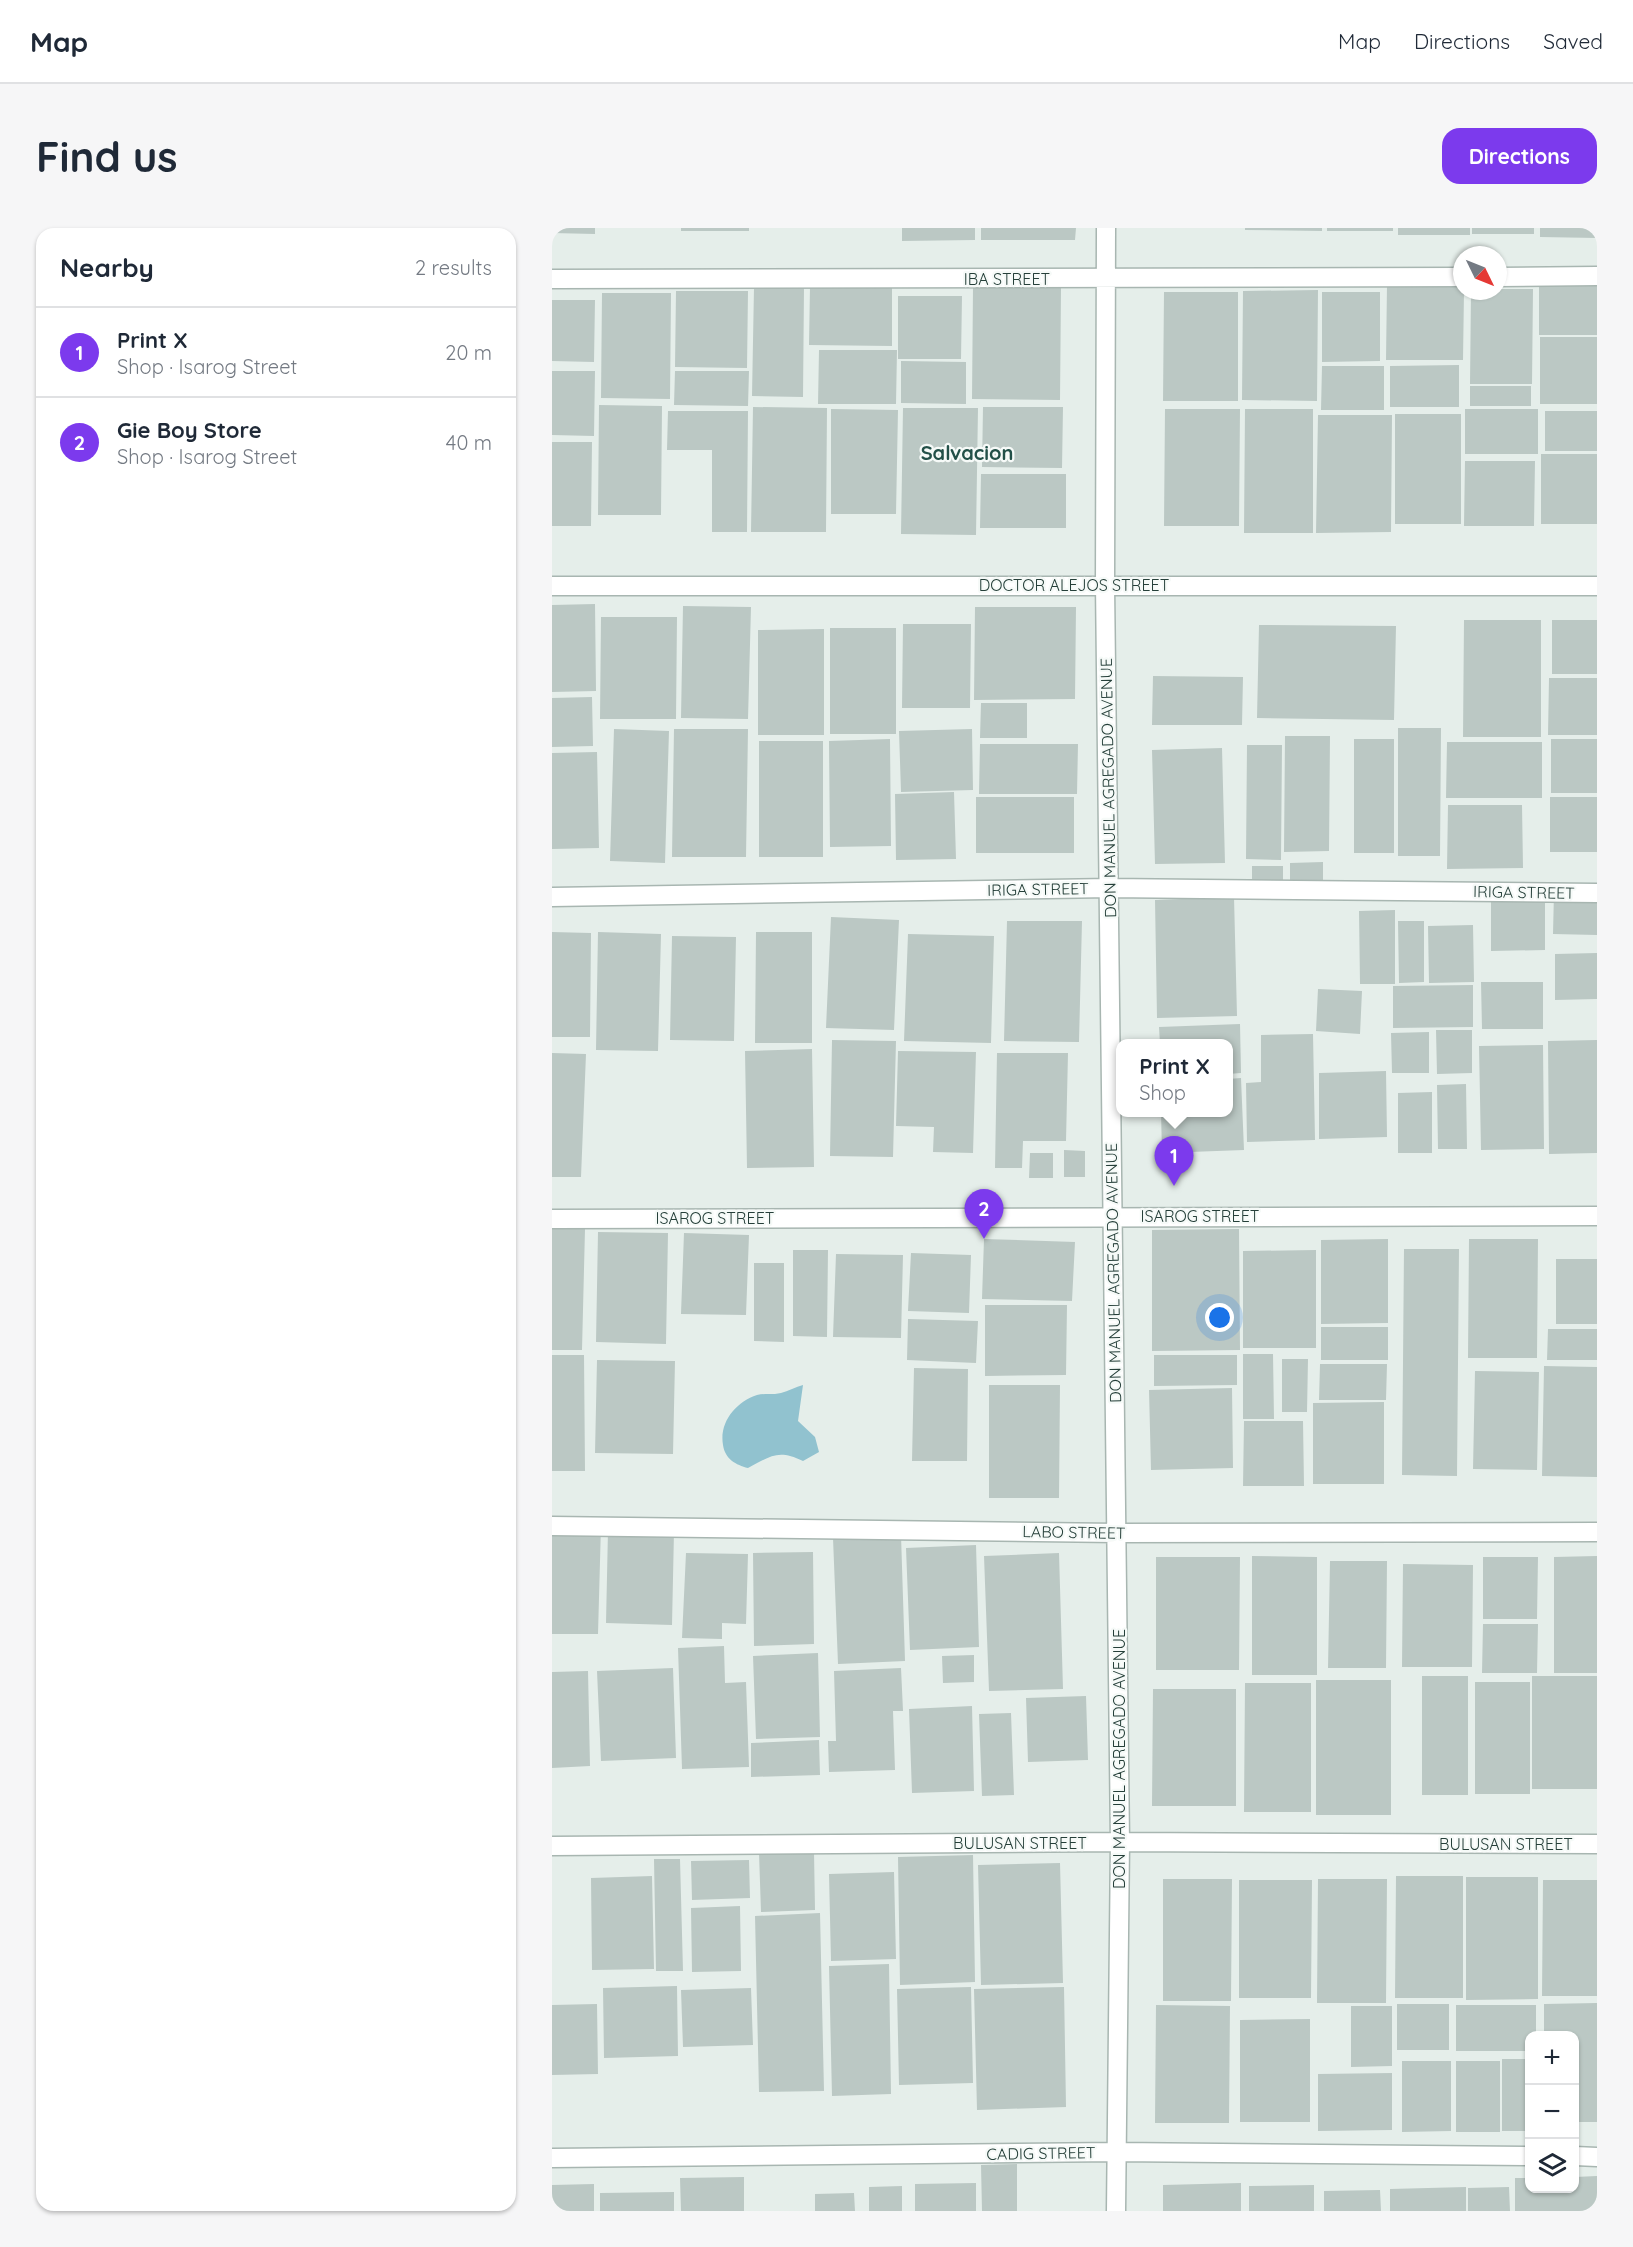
<!DOCTYPE html>
<html lang="en">
<head>
<meta charset="utf-8">
<style>
	body { margin:0; font-family:Quicksand,sans-serif; background:#f6f6f7; color:#1f2937 }
	.controls { position:absolute; right:18px; bottom:18px; display:grid; overflow:hidden; border-radius:12px; box-shadow:0 2px 4px #0004 }
	.controls button { width:54px; height:54px; display:grid; place-items:center; padding:0; border:0; border-bottom:2px solid #e0e1e3; background:#fff; color:#1f2937; font:30px sans-serif }
	.compass { position:absolute; left:901px; top:18px; width:54px; height:54px; border-radius:50%; background:#fff; box-shadow:0 2px 4px #0004; rotate:133deg }
	.you { position:absolute; left:668px; top:1090px; width:21px; height:21px; margin:-15px; border:4px solid #fff; border-radius:50%; background:#1a73e8; box-shadow:0 0 0 9px #1a73e833 }
	.badge { display:grid; place-items:center; width:39px; height:39px; border-radius:50%; background:#7c3aed; color:#fff; font-size:20px; font-weight:700 }
	.pin { position:absolute; translate:-50% -50px; filter:drop-shadow(0 2px 3px #0008) }
	.pin::after { content:''; position:absolute; top:32px; width:21px; height:18px; background:inherit; clip-path:polygon(0 0,100% 0,50% 100%) }
	.popup { position:absolute; left:564px; top:811px; width:117px; height:78px; box-sizing:border-box; display:grid; place-content:center; border-radius:12px; background:#fff; filter:drop-shadow(0 2px 4px #0005); font-size:20px; white-space:nowrap; color:#747a83 }
	.popup b { font-size:22px; color:#1f2937 }
	.popup::after { content:''; position:absolute; left:50%; top:100%; margin-left:-12px; border:12px solid transparent; border-top-color:#fff }
	.list { margin:0; padding:0; list-style:none }
	h2 { display:flex; justify-content:space-between; align-items:center; height:78px; margin:0; padding:0 24px; font-size:26px }
	h2 small { font-size:20px; font-weight:400; color:#747a83 }
	.list li { display:grid; grid-template-columns:39px 1fr auto; gap:18px; align-items:center; box-sizing:border-box; height:90px; padding:0 24px; border-top:2px solid #e0e1e3 }
	.list b { display:block; font-size:22px; white-space:nowrap }
	.list p { margin:0; font-size:20px; white-space:nowrap; color:#747a83 }
	.list em { font-size:20px; font-style:normal; color:#747a83 }
	.icon { flex:none; width:33px; height:33px; fill:none; stroke:currentColor; stroke-width:2; stroke-linecap:round; stroke-linejoin:round }
	.map { position:relative; flex:none; width:1045px; height:1983px; overflow:hidden; border-radius:18px }
	header { display:flex; align-items:center; gap:36px; box-sizing:border-box; height:84px; padding:0 30px; background:#fff; border-bottom:2px solid #e0e1e3 }
	header strong { font-size:28px }
	nav { display:flex; gap:33px; margin-inline-start:auto; font-size:21px }
	.intro { display:flex; align-items:center; justify-content:space-between; box-sizing:border-box; height:144px; padding:0 36px }
	h1 { margin:0; font-size:42px }
	.button { padding:15px 27px; border-radius:18px; background:#7c3aed; color:#fff; font-size:21px; font-weight:700 }
	main { display:flex; gap:36px; padding:0 36px }
	aside { flex:1; background:#fff; border-radius:18px; box-shadow:0 2px 4px #0004 }
	.map>svg:first-child { display:block }
	.water { fill:#91c2cf }
	.building { fill:#bbc8c4 }
	.lines { fill:none; stroke-linecap:round; stroke-linejoin:round }
	.street-casing { stroke:#a8b6b1; stroke-width:21 }
	.street { stroke:#fff; stroke-width:18 }
	.labels { text-anchor:middle; stroke-width:4.5; stroke-linejoin:round; paint-order:stroke }
	.street-label { font-size:16px; fill:#253f39; stroke:#f6faf8 }
	.quarter-label { font-size:20px; font-weight:bold; fill:#225048; stroke:#f6faf8 }
</style>
</head>
<body>
<header>
<strong>Map</strong>
<nav><a>Map</a><a>Directions</a><a>Saved</a></nav>
</header>
<div class="intro"><h1>Find us</h1><a class="button">Directions</a></div>
<main>
<aside>
<h2>Nearby<small>2 results</small></h2>
<ul class="list">
<li><span class="badge">1</span><div><b>Print X</b><p>Shop · Isarog Street</p></div><em>20 m</em></li>
<li><span class="badge">2</span><div><b>Gie Boy Store</b><p>Shop · Isarog Street</p></div><em>40 m</em></li>
</ul>
</aside>
<div class="map">
<svg width="1045" height="1983" viewBox="0 0 1045 1983">
	<rect width="100%" height="100%" fill="#e5eeea"/>
	<!-- water -->
	<path class="water" d="M 251,1157 L 246,1193 L 263,1209 L 267,1224 L 251,1233 C 226,1221 219,1228 196,1240 C 184,1237 173,1231 171,1217 C 167,1194 184,1174 205,1167 C 213,1165 221,1167 229,1165 C 236,1163 244,1159 251,1157 Z"/>
	<!-- building -->
	<path class="building" d="M 0,0 L 43,0 L 43,6 L 0,5 Z
		M 129,0 L 197,0 L 197,3 L 129,3 Z
		M 350,0 L 423,0 L 423,12 L 350,13 Z
		M 429,0 L 524,0 L 523,12 L 429,12 Z
		M 693,0 L 770,0 L 770,3 L 693,2 Z
		M 775,0 L 841,0 L 841,3 L 775,3 Z
		M 846,0 L 918,0 L 918,7 L 846,7 Z
		M 920,0 L 982,0 L 982,6 L 920,6 Z
		M 988,0 L 1045,0 L 1045,10 L 988,9 Z
		M 987,54 L 1045,54 L 1045,107 L 987,107 Z
		M 835,57 L 910,58 L 910,63 L 912,63 L 911,132 L 834,132 Z
		M 202,59 L 252,59 L 251,169 L 200,168 Z
		M 258,59 L 340,59 L 340,118 L 257,117 Z
		M 421,59 L 509,60 L 508,172 L 420,171 Z
		M 946,61 L 981,61 L 980,156 L 918,156 L 919,63 L 946,63 Z
		M 766,62 L 765,173 L 690,172 L 691,63 Z
		M 124,63 L 196,63 L 195,140 L 123,139 Z
		M 612,64 L 686,64 L 686,173 L 611,173 Z
		M 770,64 L 828,64 L 828,133 L 770,134 Z
		M 50,65 L 119,65 L 118,171 L 49,170 Z
		M 346,68 L 410,68 L 409,131 L 346,131 Z
		M 0,72 L 43,72 L 42,134 L 0,133 Z
		M 988,109 L 1045,109 L 1045,176 L 988,176 Z
		M 267,122 L 345,122 L 344,176 L 266,176 Z
		M 349,133 L 414,134 L 414,176 L 349,175 Z
		M 907,137 L 907,179 L 838,179 L 838,138 Z
		M 770,138 L 832,138 L 832,182 L 769,182 Z
		M 0,143 L 43,143 L 42,208 L 0,207 Z
		M 123,143 L 197,143 L 196,178 L 122,177 Z
		M 918,158 L 979,158 L 979,178 L 918,178 Z
		M 47,177 L 110,178 L 109,287 L 46,287 Z
		M 201,179 L 275,180 L 274,304 L 199,304 Z
		M 431,179 L 511,179 L 510,240 L 430,239 Z
		M 351,180 L 426,180 L 424,307 L 349,306 Z
		M 279,181 L 346,182 L 344,286 L 279,286 Z
		M 613,181 L 688,181 L 687,298 L 612,298 Z
		M 693,181 L 761,181 L 761,305 L 692,305 Z
		M 913,181 L 986,181 L 986,226 L 913,226 Z
		M 116,183 L 196,183 L 195,304 L 160,304 L 160,222 L 115,222 Z
		M 993,183 L 1045,183 L 1045,223 L 993,223 Z
		M 843,186 L 909,186 L 909,296 L 843,296 Z
		M 766,187 L 840,187 L 839,304 L 764,305 Z
		M 0,214 L 40,214 L 39,298 L 0,298 Z
		M 989,226 L 1045,226 L 1045,296 L 989,296 Z
		M 913,233 L 983,233 L 982,298 L 912,298 Z
		M 429,246 L 514,246 L 514,300 L 428,300 Z
		M 43,376 L 44,463 L 0,464 L 0,377 Z
		M 131,378 L 199,379 L 196,491 L 129,490 Z
		M 423,379 L 524,379 L 523,471 L 422,472 Z
		M 49,389 L 125,389 L 124,491 L 48,491 Z
		M 912,392 L 989,392 L 989,509 L 911,509 Z
		M 1000,392 L 1045,392 L 1045,446 L 1000,446 Z
		M 351,396 L 419,396 L 418,480 L 350,480 Z
		M 707,397 L 844,398 L 842,492 L 705,490 Z
		M 278,400 L 344,400 L 344,506 L 278,506 Z
		M 272,401 L 272,507 L 206,507 L 206,402 Z
		M 601,448 L 691,449 L 690,497 L 600,497 Z
		M 997,450 L 1045,450 L 1045,507 L 996,507 Z
		M 40,469 L 41,518 L 0,519 L 0,470 Z
		M 429,475 L 475,475 L 475,510 L 428,510 Z
		M 846,500 L 889,500 L 888,628 L 846,628 Z
		M 62,501 L 117,503 L 113,635 L 58,633 Z
		M 122,501 L 196,501 L 194,629 L 120,629 Z
		M 420,501 L 421,562 L 349,564 L 347,503 Z
		M 733,508 L 778,508 L 777,623 L 732,624 Z
		M 338,511 L 339,618 L 278,619 L 277,513 Z
		M 802,511 L 842,511 L 842,625 L 802,625 Z
		M 999,511 L 1045,511 L 1045,565 L 999,565 Z
		M 207,513 L 271,513 L 271,629 L 207,629 Z
		M 895,514 L 990,514 L 990,570 L 894,570 Z
		M 428,516 L 526,516 L 525,566 L 427,566 Z
		M 695,517 L 730,517 L 729,632 L 694,631 Z
		M 670,520 L 673,635 L 603,636 L 600,522 Z
		M 45,524 L 47,620 L 0,621 L 0,525 Z
		M 402,564 L 404,631 L 344,632 L 343,566 Z
		M 424,569 L 522,569 L 522,625 L 424,625 Z
		M 998,569 L 1045,569 L 1045,624 L 998,624 Z
		M 896,577 L 970,577 L 971,640 L 895,641 Z
		M 771,634 L 771,654 L 738,654 L 738,635 Z
		M 700,638 L 731,638 L 731,653 L 700,653 Z
		M 1002,664 L 1045,665 L 1045,707 L 1001,706 Z
		M 682,669 L 685,788 L 605,790 L 603,672 Z
		M 939,669 L 993,669 L 993,722 L 939,723 Z
		M 843,682 L 843,756 L 808,756 L 807,683 Z
		M 279,689 L 347,692 L 342,802 L 274,800 Z
		M 455,693 L 530,693 L 527,814 L 452,813 Z
		M 846,693 L 872,693 L 872,754 L 847,755 Z
		M 921,697 L 922,754 L 877,755 L 876,698 Z
		M 0,704 L 39,705 L 38,809 L 0,809 Z
		M 46,704 L 109,706 L 106,823 L 44,822 Z
		M 204,704 L 260,704 L 260,815 L 203,815 Z
		M 356,706 L 442,708 L 439,815 L 352,813 Z
		M 120,708 L 184,709 L 182,813 L 118,812 Z
		M 1045,725 L 1045,771 L 1003,772 L 1003,726 Z
		M 929,754 L 991,754 L 991,801 L 930,801 Z
		M 921,757 L 921,799 L 841,800 L 841,758 Z
		M 766,761 L 810,763 L 808,806 L 764,803 Z
		M 688,796 L 689,845 L 676,846 L 676,816 L 608,816 L 607,799 Z
		M 884,802 L 920,802 L 920,845 L 885,846 Z
		M 877,804 L 877,845 L 840,845 L 839,805 Z
		M 761,806 L 763,912 L 695,914 L 694,855 L 709,854 L 709,807 Z
		M 280,812 L 344,813 L 341,929 L 278,928 Z
		M 1045,812 L 1045,925 L 997,926 L 996,813 Z
		M 991,817 L 992,921 L 929,922 L 927,818 Z
		M 260,821 L 262,939 L 195,940 L 193,823 Z
		M 346,823 L 424,824 L 421,925 L 381,924 L 382,899 L 344,898 Z
		M 0,825 L 34,826 L 29,949 L 0,949 Z
		M 445,825 L 516,825 L 514,913 L 471,913 L 470,940 L 443,940 Z
		M 834,843 L 835,909 L 767,911 L 767,845 Z
		M 689,850 L 692,922 L 610,925 L 609,884 L 676,884 L 676,851 Z
		M 914,856 L 915,921 L 886,921 L 885,857 Z
		M 880,864 L 880,925 L 846,925 L 846,865 Z
		M 512,922 L 533,923 L 533,949 L 512,949 Z
		M 478,925 L 501,925 L 501,950 L 477,950 Z
		M 0,1000 L 33,1001 L 30,1122 L 0,1122 Z
		M 687,1001 L 688,1122 L 600,1123 L 600,1002 Z
		M 46,1004 L 116,1005 L 114,1116 L 44,1114 Z
		M 132,1005 L 197,1007 L 194,1087 L 129,1086 Z
		M 432,1011 L 523,1014 L 520,1073 L 430,1071 Z
		M 836,1011 L 836,1095 L 769,1096 L 769,1012 Z
		M 917,1011 L 986,1011 L 985,1130 L 916,1130 Z
		M 852,1021 L 907,1021 L 905,1248 L 850,1247 Z
		M 241,1022 L 276,1022 L 275,1109 L 241,1108 Z
		M 764,1022 L 764,1120 L 691,1120 L 691,1023 Z
		M 359,1025 L 419,1027 L 417,1085 L 356,1083 Z
		M 284,1026 L 351,1027 L 349,1110 L 281,1109 Z
		M 1004,1031 L 1045,1031 L 1045,1096 L 1004,1096 Z
		M 202,1035 L 232,1035 L 232,1114 L 202,1113 Z
		M 433,1077 L 515,1077 L 514,1147 L 433,1148 Z
		M 356,1091 L 426,1093 L 424,1135 L 355,1132 Z
		M 769,1099 L 836,1099 L 836,1132 L 769,1132 Z
		M 996,1101 L 1045,1101 L 1045,1132 L 995,1132 Z
		M 691,1126 L 721,1126 L 722,1191 L 691,1191 Z
		M 0,1127 L 32,1127 L 33,1243 L 0,1243 Z
		M 602,1127 L 685,1127 L 685,1157 L 602,1158 Z
		M 730,1131 L 756,1131 L 755,1184 L 730,1184 Z
		M 45,1132 L 123,1133 L 121,1226 L 43,1225 Z
		M 768,1136 L 835,1136 L 834,1172 L 767,1172 Z
		M 992,1138 L 1045,1139 L 1045,1249 L 990,1248 Z
		M 362,1140 L 416,1141 L 415,1233 L 360,1233 Z
		M 923,1143 L 987,1144 L 985,1242 L 921,1241 Z
		M 437,1157 L 508,1157 L 507,1270 L 437,1270 Z
		M 680,1160 L 681,1240 L 599,1242 L 597,1162 Z
		M 832,1174 L 832,1256 L 761,1256 L 761,1175 Z
		M 692,1193 L 751,1193 L 752,1258 L 691,1258 Z
		M 0,1296 L 49,1297 L 46,1406 L 0,1406 Z
		M 56,1302 L 122,1303 L 120,1397 L 54,1395 Z
		M 349,1307 L 353,1433 L 286,1436 L 281,1310 Z
		M 424,1317 L 427,1419 L 358,1422 L 354,1320 Z
		M 261,1324 L 262,1416 L 202,1418 L 201,1325 Z
		M 134,1325 L 196,1326 L 194,1396 L 170,1395 L 170,1411 L 130,1410 Z
		M 507,1325 L 511,1461 L 437,1463 L 432,1328 Z
		M 700,1328 L 765,1329 L 765,1447 L 700,1447 Z
		M 1045,1328 L 1045,1445 L 1002,1445 L 1002,1329 Z
		M 604,1329 L 688,1329 L 687,1442 L 604,1442 Z
		M 931,1329 L 986,1329 L 985,1391 L 931,1391 Z
		M 778,1333 L 835,1333 L 834,1440 L 776,1440 Z
		M 851,1336 L 921,1337 L 920,1439 L 850,1439 Z
		M 931,1396 L 986,1396 L 985,1445 L 930,1445 Z
		M 172,1418 L 173,1455 L 194,1454 L 197,1539 L 130,1541 L 126,1420 Z
		M 266,1425 L 268,1509 L 204,1511 L 201,1428 Z
		M 422,1427 L 422,1454 L 391,1455 L 390,1428 Z
		M 121,1440 L 124,1530 L 49,1533 L 45,1443 Z
		M 349,1440 L 351,1483 L 341,1483 L 343,1542 L 277,1544 L 276,1513 L 284,1513 L 282,1443 Z
		M 36,1443 L 38,1538 L 0,1540 L 0,1444 Z
		M 870,1448 L 916,1448 L 916,1567 L 870,1567 Z
		M 980,1448 L 1045,1448 L 1045,1561 L 980,1561 Z
		M 764,1452 L 839,1452 L 839,1587 L 764,1587 Z
		M 923,1454 L 978,1454 L 978,1566 L 923,1566 Z
		M 693,1455 L 759,1455 L 759,1584 L 692,1584 Z
		M 601,1461 L 684,1461 L 684,1578 L 600,1578 Z
		M 534,1468 L 536,1532 L 476,1534 L 474,1470 Z
		M 420,1478 L 422,1563 L 360,1565 L 357,1481 Z
		M 459,1485 L 462,1567 L 430,1568 L 427,1486 Z
		M 267,1512 L 268,1547 L 199,1549 L 199,1515 Z
		M 262,1624 L 263,1682 L 209,1684 L 207,1625 Z
		M 421,1627 L 423,1754 L 348,1757 L 346,1629 Z
		M 102,1631 L 128,1631 L 131,1743 L 104,1743 Z
		M 197,1632 L 198,1670 L 140,1672 L 139,1633 Z
		M 508,1635 L 511,1755 L 429,1757 L 426,1637 Z
		M 342,1644 L 344,1731 L 279,1733 L 277,1646 Z
		M 100,1648 L 102,1741 L 40,1742 L 39,1650 Z
		M 844,1648 L 911,1648 L 911,1770 L 843,1770 Z
		M 914,1649 L 986,1649 L 986,1771 L 914,1772 Z
		M 611,1651 L 680,1651 L 679,1773 L 611,1773 Z
		M 766,1651 L 835,1651 L 834,1775 L 765,1775 Z
		M 687,1652 L 760,1652 L 759,1770 L 687,1770 Z
		M 991,1652 L 1045,1652 L 1045,1768 L 990,1768 Z
		M 188,1678 L 189,1743 L 140,1744 L 139,1680 Z
		M 268,1685 L 272,1863 L 207,1864 L 203,1688 Z
		M 337,1736 L 339,1866 L 280,1868 L 277,1738 Z
		M 125,1758 L 126,1828 L 52,1830 L 51,1760 Z
		M 419,1759 L 421,1855 L 347,1857 L 345,1761 Z
		M 512,1759 L 514,1879 L 425,1882 L 422,1761 Z
		M 199,1760 L 201,1817 L 131,1819 L 129,1762 Z
		M 1045,1775 L 1045,1894 L 1023,1894 L 1023,1808 L 992,1808 L 992,1776 Z
		M 45,1776 L 46,1846 L 0,1847 L 0,1777 Z
		M 845,1776 L 897,1776 L 897,1822 L 845,1822 Z
		M 604,1777 L 678,1778 L 677,1895 L 603,1895 Z
		M 904,1777 L 984,1777 L 984,1808 L 978,1808 L 978,1823 L 904,1823 Z
		M 799,1778 L 840,1778 L 840,1838 L 799,1839 Z
		M 758,1791 L 758,1894 L 688,1894 L 688,1792 Z
		M 950,1831 L 978,1831 L 978,1903 L 950,1903 Z
		M 850,1833 L 899,1833 L 899,1903 L 850,1904 Z
		M 904,1833 L 948,1833 L 948,1904 L 904,1904 Z
		M 840,1845 L 840,1902 L 766,1903 L 766,1846 Z
		M 465,1936 L 465,1983 L 430,1983 L 429,1937 Z
		M 1045,1948 L 1045,1983 L 963,1983 L 963,1950 L 978,1950 L 978,1960 L 1023,1960 L 1023,1949 Z
		M 192,1949 L 192,1983 L 129,1983 L 128,1950 Z
		M 424,1955 L 424,1983 L 363,1983 L 363,1956 Z
		M 689,1955 L 689,1983 L 611,1983 L 611,1957 Z
		M 42,1956 L 42,1983 L 0,1983 L 0,1957 Z
		M 762,1957 L 762,1983 L 697,1983 L 697,1958 Z
		M 350,1958 L 350,1983 L 317,1983 L 317,1959 Z
		M 914,1959 L 914,1983 L 838,1983 L 838,1961 Z
		M 957,1959 L 958,1983 L 916,1983 L 916,1960 Z
		M 828,1962 L 829,1983 L 772,1983 L 772,1963 Z
		M 122,1964 L 122,1983 L 48,1983 L 48,1965 Z
		M 302,1965 L 303,1983 L 263,1983 L 263,1966 Z"/>
	<g class="lines">
		<!-- street casing -->
		<g class="street-casing">
			<path id="street" d="M 554,0 L 553,357 L 568,1614 L 564,1983
				M 946,49 L 1045,48
				M 0,51 L 910,49
				M 0,358 L 1045,358
				M 0,669 L 558,660 L 1045,665
				M 0,991 L 1045,988
				M 0,1298 L 565,1305 L 1045,1304
				M 0,1618 L 568,1614 L 1045,1616
				M 1023,1928 L 1045,1929
				M 0,1930 L 565,1924 L 978,1928"/>
		</g>
		<!-- street -->
		<use href="#street" class="street"/>
	</g>
	<g class="labels">
		<!-- street labels -->
		<g class="street-label">
			<text x="455" y="57">IBA STREET</text>
			<text x="522" y="363">DOCTOR ALEJOS STREET</text>
			<text transform="translate(556 560) rotate(-91)" y="6">DON MANUEL AGREGADO AVENUE</text>
			<text transform="translate(486 661) rotate(-1)" y="6">IRIGA STREET</text>
			<text transform="translate(972 664) rotate(1)" y="6">IRIGA STREET</text>
			<text x="648" y="994">ISAROG STREET</text>
			<text x="163" y="996">ISAROG STREET</text>
			<text transform="translate(561 1045) rotate(-91)" y="6">DON MANUEL AGREGADO AVENUE</text>
			<text transform="translate(522 1304) rotate(1)" y="6">LABO STREET</text>
			<text transform="translate(567 1531) rotate(-90)" y="6">DON MANUEL AGREGADO AVENUE</text>
			<text x="468" y="1621">BULUSAN STREET</text>
			<text x="954" y="1622">BULUSAN STREET</text>
			<text transform="translate(489 1925) rotate(-1)" y="6">CADIG STREET</text>
		</g>
		<!-- quarter labels -->
		<g class="quarter-label">
			<text x="415" y="232">Salvacion</text>
		</g>
	</g>
</svg>
<div class="controls">
<button>+</button>
<button>−</button>
<button><svg class="icon" aria-label="layers" viewBox="0 0 24 24"><path d="M12 4l9 5-9 5-9-5zM3 14l9 5 9-5"/></svg></button>
</div>
<svg class="compass" viewBox="-18 -18 36 36"><path d="M0-13l5 13h-10z" fill="#e53935"/><path d="M0 13l5-13h-10z" fill="#747a83"/></svg>
<div class="you"></div>
<div class="pin badge" style="left:622px;top:958px">1</div>
<div class="popup"><b>Print X</b>Shop</div>
<div class="pin badge" style="left:432px;top:1011px">2</div>
</div>
</main>
</body>
</html>
